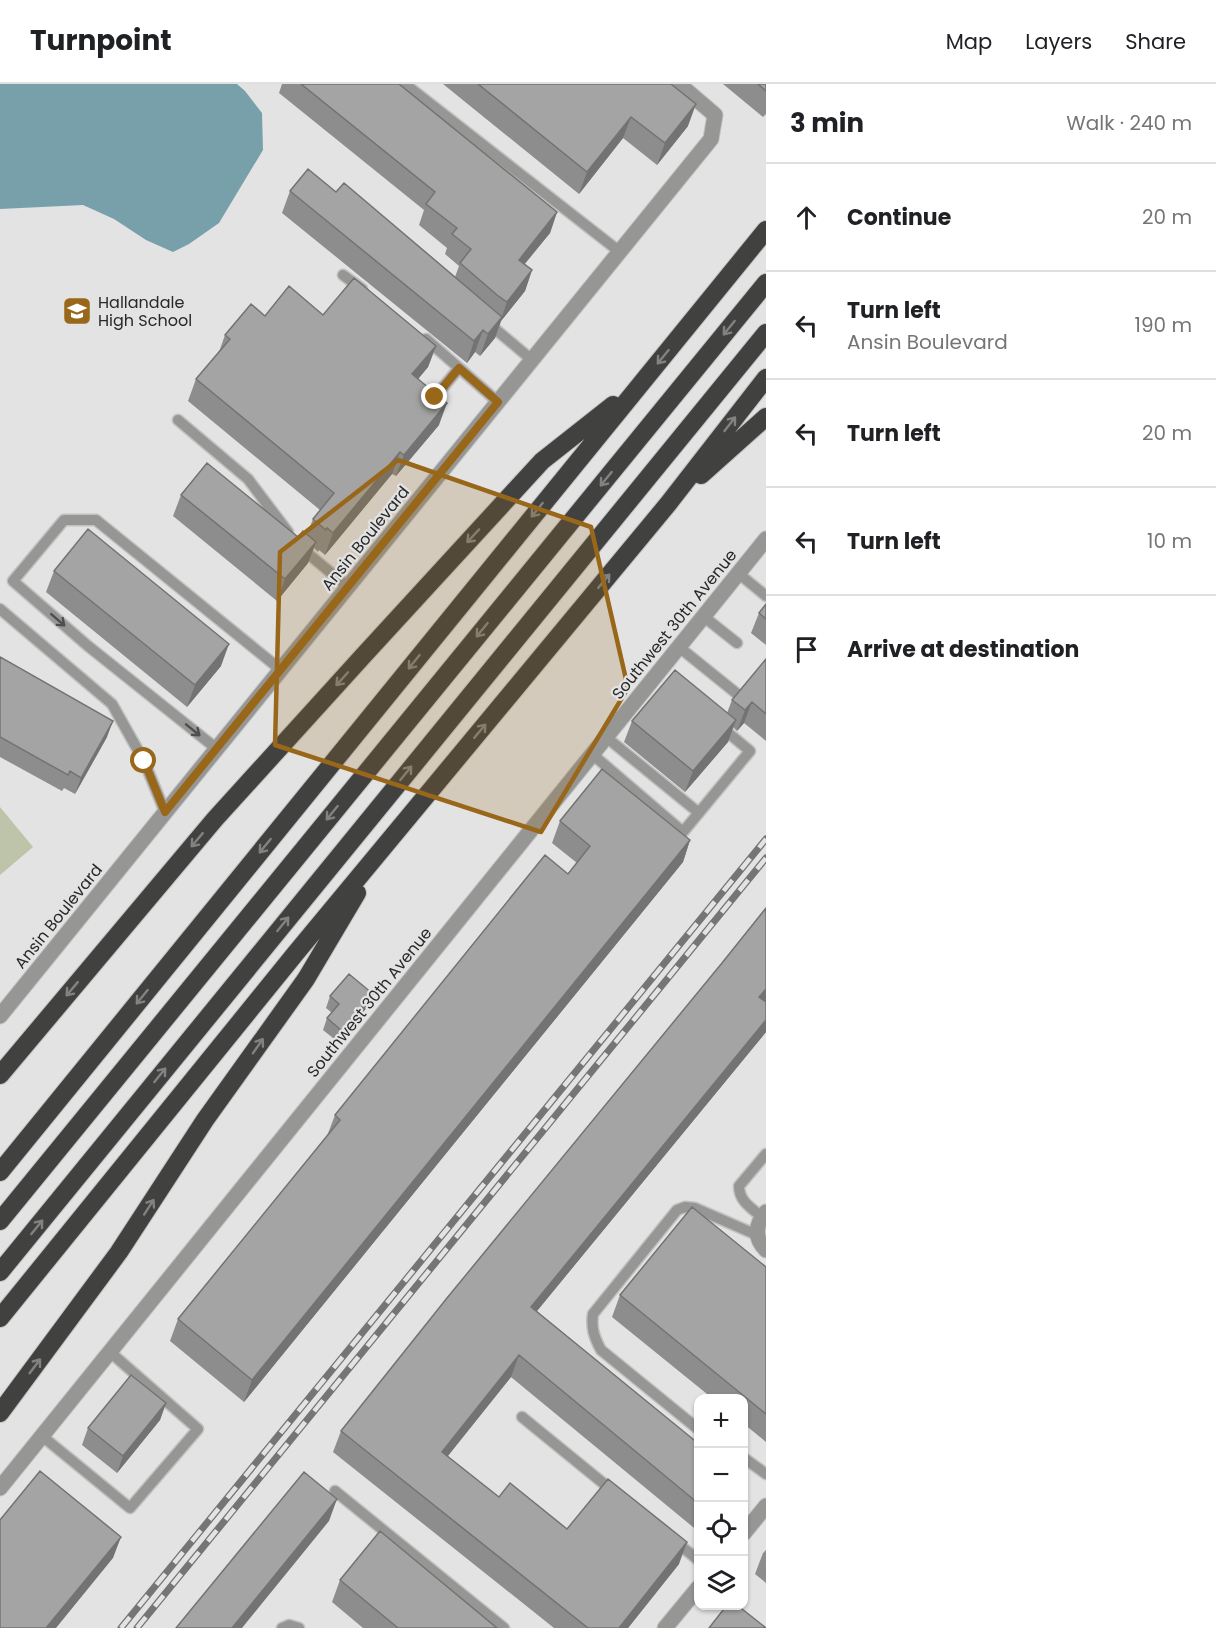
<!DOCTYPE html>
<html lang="en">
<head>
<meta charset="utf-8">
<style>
	body { margin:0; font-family:Poppins,sans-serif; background:#f2f2f2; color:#202124 }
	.controls { position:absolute; right:18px; bottom:18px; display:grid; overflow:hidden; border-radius:12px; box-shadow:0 2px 4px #0004 }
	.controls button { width:54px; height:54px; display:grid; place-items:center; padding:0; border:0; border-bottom:2px solid #e0e0e0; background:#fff; color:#202124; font:30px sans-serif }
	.stop { position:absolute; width:18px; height:18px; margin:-14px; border:4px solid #99671a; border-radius:50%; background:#fff }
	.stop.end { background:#99671a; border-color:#fff; box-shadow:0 2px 6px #0008 }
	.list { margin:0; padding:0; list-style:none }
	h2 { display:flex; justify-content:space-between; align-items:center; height:78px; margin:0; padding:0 24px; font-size:26px }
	h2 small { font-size:20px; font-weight:400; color:#757577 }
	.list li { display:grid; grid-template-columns:39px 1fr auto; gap:18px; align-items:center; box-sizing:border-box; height:108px; padding:0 24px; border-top:2px solid #e0e0e0 }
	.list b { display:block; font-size:22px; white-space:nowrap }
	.list p { margin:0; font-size:20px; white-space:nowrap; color:#757577 }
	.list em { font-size:20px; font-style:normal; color:#757577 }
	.icon { flex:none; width:33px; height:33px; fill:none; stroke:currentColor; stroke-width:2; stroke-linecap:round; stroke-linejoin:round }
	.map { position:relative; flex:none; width:766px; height:1544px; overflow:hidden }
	header { display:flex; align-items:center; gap:36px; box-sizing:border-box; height:84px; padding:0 30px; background:#fff; border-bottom:2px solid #e0e0e0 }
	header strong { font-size:28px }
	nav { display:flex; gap:33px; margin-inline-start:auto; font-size:21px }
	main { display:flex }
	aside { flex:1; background:#fff }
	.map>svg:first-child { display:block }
	.green { fill:#bdc4a9 }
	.water { fill:#78a0aa }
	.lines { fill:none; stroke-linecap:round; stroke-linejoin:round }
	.service-casing { stroke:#c1c1c2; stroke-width:13 }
	.minor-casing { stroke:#c1c1c2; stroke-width:17 }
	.motorway-casing { stroke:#c1c1c2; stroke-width:20 }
	.service { stroke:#969695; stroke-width:10 }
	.minor { stroke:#969695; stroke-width:15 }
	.motorway { stroke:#414140; stroke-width:18 }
	.rail-casing { stroke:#757576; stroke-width:7 }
	.rail { stroke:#e3e3e4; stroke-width:4.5; stroke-dasharray:14; stroke-linecap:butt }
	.wall { fill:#8d8d8e }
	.shaded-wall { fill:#737374 }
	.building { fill:#a4a4a5; stroke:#737374; stroke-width:1.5 }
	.oneway { stroke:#828282 }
	.oneway2 { stroke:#4e4e4e }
	.route { stroke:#99671a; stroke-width:8 }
	.marked { fill:#99671a; fill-opacity:0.2; stroke:#99671a; stroke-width:4.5; stroke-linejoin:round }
	.labels { text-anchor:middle; stroke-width:4.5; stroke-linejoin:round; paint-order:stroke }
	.poi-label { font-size:16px; fill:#282828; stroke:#e3e3e4; text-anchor:start }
	.street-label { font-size:16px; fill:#282828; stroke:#e3e3e4 }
</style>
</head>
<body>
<header>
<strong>Turnpoint</strong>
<nav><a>Map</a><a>Layers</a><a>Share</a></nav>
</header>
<main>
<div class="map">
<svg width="766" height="1544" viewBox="0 0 766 1544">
	<rect width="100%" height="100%" fill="#e3e3e4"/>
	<!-- green -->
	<path class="green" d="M 0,723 L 33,763 L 0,791 Z"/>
	<!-- water -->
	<path class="water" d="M 0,0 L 237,0 L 245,7 L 262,29 L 263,66 L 219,139 L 189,160 L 173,168 L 146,156 L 114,135 L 83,121 L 0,125 Z"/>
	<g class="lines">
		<!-- service casing -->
		<g class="service-casing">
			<path id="service" d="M 405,0 L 620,168
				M 343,191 L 362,205
				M 488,239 L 532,276
				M 426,255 L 498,318
				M 435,313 L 459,284
				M 178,336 L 248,395 L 288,448
				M 300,463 L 348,503
				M 738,489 L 766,512
				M 0,525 L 112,620 L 144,677 L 165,728
				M 703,532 L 737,559
				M 679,563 L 736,609
				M 606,653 L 699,729
				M 217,665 L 88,562 L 13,497 L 64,436 L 96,436 L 281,586
				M 592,670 L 683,748 L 750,667 L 720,642
				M 762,1133 C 751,1124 739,1117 739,1102 L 766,1070
				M 522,1333 L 614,1408
				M 698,1345 L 601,1266 C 594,1253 591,1244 593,1230 L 677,1126 L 685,1123 L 695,1124 L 757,1151
				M 42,1352 L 130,1424 L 198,1345 L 110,1268
				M 744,1374 L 766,1390
				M 335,1407 L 504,1544
				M 675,1457 L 698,1476
				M 282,1544 L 289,1541 L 299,1544"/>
		</g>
		<!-- minor casing -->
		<g class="minor-casing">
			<path id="minor" d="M 0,932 L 711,55 L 715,31 L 679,0
				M 766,1128 C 755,1141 754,1154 766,1166
				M 0,1404 L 766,455
				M 744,1449 L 766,1422
				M 665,1544 L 698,1504"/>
		</g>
		<!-- motorway casing -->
		<g class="motorway-casing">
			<path id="motorway" d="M 701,391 L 766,333
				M 0,991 L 215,735 L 363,572 L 542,377 L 613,321
				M 0,1088 L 766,146
				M 0,1137 L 766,199
				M 0,1188 L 766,249
				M 0,1234 L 295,870 L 668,420 L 766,294
				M 0,1329 L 119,1168 L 205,1036 L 306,895 L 357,809"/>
		</g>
		<!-- service -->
		<use href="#service" class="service"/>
		<!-- minor -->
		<use href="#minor" class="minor"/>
		<!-- motorway -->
		<use href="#motorway" class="motorway"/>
		<!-- rail casing -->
		<g class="rail-casing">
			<path id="rail" d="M 121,1544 L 766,755
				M 137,1544 L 766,774"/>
		</g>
		<!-- rail -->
		<use href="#rail" class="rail"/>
	</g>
	<!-- wall -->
	<path class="wall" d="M 282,0 L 399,0 L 557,128 L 550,149 L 524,180 L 532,186 L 525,207 L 501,237 L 495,254 L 480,272 L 475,268 L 467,279 L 282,129 L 290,107 L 336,108 L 455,193 L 459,182 L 445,170 L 447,164 L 419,141 L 424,126 L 279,9 Z
		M 443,0 L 671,0 L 688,42 L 657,81 L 623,54 L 579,110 Z
		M 723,0 L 766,0 L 766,30 L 763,33 Z
		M 323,231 L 436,262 L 428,283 L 418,295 L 439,341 L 396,392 L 392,390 L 325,471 L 319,466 L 318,468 L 314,464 L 308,479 L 277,517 L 173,432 L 181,411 L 298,453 L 307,450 L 313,435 L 320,426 L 188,317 L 196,295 L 219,268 L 225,251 L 265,232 Z
		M 54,487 L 221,582 L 187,623 L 46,508 Z
		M 766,520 L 766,561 L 751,549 L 759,529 Z
		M 0,573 L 107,653 L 75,710 L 64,704 L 62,707 L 0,673 Z
		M 766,575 L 766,657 L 744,639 L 737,647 L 733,643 L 728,658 L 685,708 L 624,658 L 632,637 L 727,629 L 732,616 Z
		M 560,737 L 690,756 L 683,778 L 244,1318 L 170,1257 L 178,1235 L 327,1052 L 335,1031 L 568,790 L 577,779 L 552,759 Z
		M 330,912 L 369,921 L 338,958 L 323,946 L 327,934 L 332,929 L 326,924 Z
		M 765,918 L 766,918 L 766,948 L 537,1227 L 699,1360 L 699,1448 L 511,1293 L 448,1372 L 499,1413 L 567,1445 L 679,1480 L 628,1544 L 554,1544 L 333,1368 L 341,1347 Z
		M 766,1183 L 766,1358 L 744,1340 L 744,1314 L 712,1314 L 612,1233 L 620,1211 Z
		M 166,1319 L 160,1336 L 117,1389 L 82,1361 L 88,1344 Z
		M 766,1466 L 766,1499 L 755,1490 L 763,1469 Z
		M 340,1496 L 497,1544 L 363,1544 L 332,1518 Z"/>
	<!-- shaded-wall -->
	<path class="shaded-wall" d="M 696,20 L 688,42 L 657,81 L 665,59 Z
		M 631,33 L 623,54 L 579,110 L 587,88 Z
		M 557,128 L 550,149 L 511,197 L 519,176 Z
		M 532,186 L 525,207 L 501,237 L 495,254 L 480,272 L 488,250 L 501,235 L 507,218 Z
		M 483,246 L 475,268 L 467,279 L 474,257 Z
		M 436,262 L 428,283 L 404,312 L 412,290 Z
		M 447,319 L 439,341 L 396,392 L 404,371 Z
		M 400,368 L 392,390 L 325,471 L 333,449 Z
		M 316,458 L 308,479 L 277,517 L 285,495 Z
		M 229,560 L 221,582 L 187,623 L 195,601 Z
		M 752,618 L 744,639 L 737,647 L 745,626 Z
		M 736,636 L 728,658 L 685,708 L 693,687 Z
		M 113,637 L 107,653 L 75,710 L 81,694 Z
		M 690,756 L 683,778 L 244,1318 L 252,1296 Z
		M 766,905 L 766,917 L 751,934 L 759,913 Z
		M 373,910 L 369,921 L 338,958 L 342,947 Z
		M 766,936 L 766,948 L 523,1244 L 531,1223 Z
		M 519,1271 L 511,1293 L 434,1389 L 442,1368 Z
		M 166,1319 L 160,1336 L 117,1389 L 123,1372 Z
		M 337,1415 L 329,1437 L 242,1544 L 232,1544 Z
		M 121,1453 L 113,1474 L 56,1544 L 46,1544 Z
		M 687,1458 L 679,1480 L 628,1544 L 619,1544 Z"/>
	<!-- building -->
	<path class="building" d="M 301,0 L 399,0 L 557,128 L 519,176 L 532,186 L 507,218 L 497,211 L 460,179 L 471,165 L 452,150 L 457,144 L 426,120 L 435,108 Z
		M 478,0 L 671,0 L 696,20 L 665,59 L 631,33 L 587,88 Z
		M 758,0 L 766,0 L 766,7 Z
		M 308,85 L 336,108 L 344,99 L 502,233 L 488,250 L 483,246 L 474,257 L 290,107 Z
		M 354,194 L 436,262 L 412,290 L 447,319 L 404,371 L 400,368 L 333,449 L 327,444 L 326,446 L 313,435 L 334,409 L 196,295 L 230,255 L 225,251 L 251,220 L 265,232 L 289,202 L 323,231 Z
		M 207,379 L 298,453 L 303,447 L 316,458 L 285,495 L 181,411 Z
		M 88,445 L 229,560 L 195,601 L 54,487 Z
		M 766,520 L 766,535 L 759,529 Z
		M 0,573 L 113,637 L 81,694 L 70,687 L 68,691 L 0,653 Z
		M 766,575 L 766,630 L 752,618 L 745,626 L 732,616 Z
		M 675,586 L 736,636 L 693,687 L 632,637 Z
		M 602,685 L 690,756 L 252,1296 L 178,1235 L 340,1036 L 335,1031 L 545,771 L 568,790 L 590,762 L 560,737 Z
		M 766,824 L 766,905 L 759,913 L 766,918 L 766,936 L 531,1223 L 699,1360 L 699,1420 L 519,1271 L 442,1368 L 499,1413 L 510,1399 L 567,1445 L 608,1395 L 687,1458 L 619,1544 L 588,1544 L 341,1347 L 447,1214 L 722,879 Z
		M 349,890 L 373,910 L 342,947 L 327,934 L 339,920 L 330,912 Z
		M 692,1123 L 766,1183 L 766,1330 L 620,1211 Z
		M 131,1291 L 166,1319 L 123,1372 L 88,1344 Z
		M 40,1387 L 121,1453 L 46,1544 L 0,1544 L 0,1436 Z
		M 304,1388 L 337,1415 L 232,1544 L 176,1544 Z
		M 380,1447 L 497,1544 L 398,1544 L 340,1496 Z
		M 727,1521 L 737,1521 L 766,1544 L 709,1544 Z"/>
	<!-- one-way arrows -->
	<defs><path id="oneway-shaft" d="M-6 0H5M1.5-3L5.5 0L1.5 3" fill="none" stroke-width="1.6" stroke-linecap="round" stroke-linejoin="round" transform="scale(1.5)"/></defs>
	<g class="oneway">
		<use href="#oneway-shaft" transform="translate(729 244) rotate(129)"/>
		<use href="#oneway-shaft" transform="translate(663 273) rotate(129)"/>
		<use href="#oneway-shaft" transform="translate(730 340) rotate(-52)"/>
		<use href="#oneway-shaft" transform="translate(606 395) rotate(129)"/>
		<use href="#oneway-shaft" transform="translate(537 426) rotate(129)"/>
		<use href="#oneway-shaft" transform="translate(473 452) rotate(133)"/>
		<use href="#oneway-shaft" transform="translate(604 497) rotate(-50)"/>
		<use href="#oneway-shaft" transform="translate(482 546) rotate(129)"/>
		<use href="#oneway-shaft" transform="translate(414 578) rotate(129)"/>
		<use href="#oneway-shaft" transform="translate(342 595) rotate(132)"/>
		<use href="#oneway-shaft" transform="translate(480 647) rotate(-50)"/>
		<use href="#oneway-shaft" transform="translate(406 689) rotate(-51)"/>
		<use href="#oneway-shaft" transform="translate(332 729) rotate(129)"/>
		<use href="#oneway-shaft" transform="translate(197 756) rotate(130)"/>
		<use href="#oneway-shaft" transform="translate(265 762) rotate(129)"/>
		<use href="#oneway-shaft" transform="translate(283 840) rotate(-51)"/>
		<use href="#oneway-shaft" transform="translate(72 905) rotate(130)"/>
		<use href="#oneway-shaft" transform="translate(142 913) rotate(129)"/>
		<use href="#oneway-shaft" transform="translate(258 962) rotate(-55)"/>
		<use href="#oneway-shaft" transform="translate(160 991) rotate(-51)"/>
		<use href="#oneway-shaft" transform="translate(149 1123) rotate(-57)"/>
		<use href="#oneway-shaft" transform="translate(37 1143) rotate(-51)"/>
		<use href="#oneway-shaft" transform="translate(35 1282) rotate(-53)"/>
	</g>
	<g class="oneway2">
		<use href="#oneway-shaft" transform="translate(58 536) rotate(41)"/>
		<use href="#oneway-shaft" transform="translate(193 646) rotate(39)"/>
	</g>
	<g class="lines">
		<!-- route -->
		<path class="route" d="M 144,677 L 165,728 L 498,318 L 459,284 L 435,313"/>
	</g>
	<!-- marked area -->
	<path class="marked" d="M 398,376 L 591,443 L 628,604 L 541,748 L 275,661 L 280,468 Z"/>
	<!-- icons -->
	<defs>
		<g id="school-square" transform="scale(1.5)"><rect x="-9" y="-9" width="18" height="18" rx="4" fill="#99671a" stroke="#e3e3e4"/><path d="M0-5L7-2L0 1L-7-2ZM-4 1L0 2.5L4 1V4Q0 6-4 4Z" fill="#fff"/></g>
	</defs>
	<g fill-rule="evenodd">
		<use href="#school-square" x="77" y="227"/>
	</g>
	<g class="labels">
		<!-- poi labels -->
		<g class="poi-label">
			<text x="98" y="224">Hallandale<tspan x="98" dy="18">High School</tspan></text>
		</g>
		<!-- street labels -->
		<g class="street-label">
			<text transform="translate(365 454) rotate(-51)" y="6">Ansin Boulevard</text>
			<text transform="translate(674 540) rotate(-51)" y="6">Southwest 30th Avenue</text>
			<text transform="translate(58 832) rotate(-51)" y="6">Ansin Boulevard</text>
			<text transform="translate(369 918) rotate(-51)" y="6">Southwest 30th Avenue</text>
		</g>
	</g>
</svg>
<div class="controls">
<button>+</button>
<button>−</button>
<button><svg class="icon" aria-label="locate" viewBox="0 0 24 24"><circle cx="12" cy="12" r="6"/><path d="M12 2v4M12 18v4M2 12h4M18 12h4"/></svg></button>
<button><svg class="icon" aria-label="layers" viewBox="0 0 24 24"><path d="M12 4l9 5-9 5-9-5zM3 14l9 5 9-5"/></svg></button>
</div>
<div class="stop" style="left:144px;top:677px"></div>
<div class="stop end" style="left:435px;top:313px"></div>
</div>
<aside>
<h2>3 min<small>Walk · 240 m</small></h2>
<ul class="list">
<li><svg class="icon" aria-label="ahead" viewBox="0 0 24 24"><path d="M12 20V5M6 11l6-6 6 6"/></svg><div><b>Continue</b></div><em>20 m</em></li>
<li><svg class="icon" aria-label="left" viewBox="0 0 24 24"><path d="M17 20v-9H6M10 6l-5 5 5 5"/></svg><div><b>Turn left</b><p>Ansin Boulevard</p></div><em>190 m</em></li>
<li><svg class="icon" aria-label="left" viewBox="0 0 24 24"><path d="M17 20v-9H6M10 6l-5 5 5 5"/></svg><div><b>Turn left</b></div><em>20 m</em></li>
<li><svg class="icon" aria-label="left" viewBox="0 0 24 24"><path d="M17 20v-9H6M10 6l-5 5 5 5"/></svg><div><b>Turn left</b></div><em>10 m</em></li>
<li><svg class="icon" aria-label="arrive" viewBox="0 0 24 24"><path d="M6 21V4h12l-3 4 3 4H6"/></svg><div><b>Arrive at destination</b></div></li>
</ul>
</aside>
</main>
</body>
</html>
